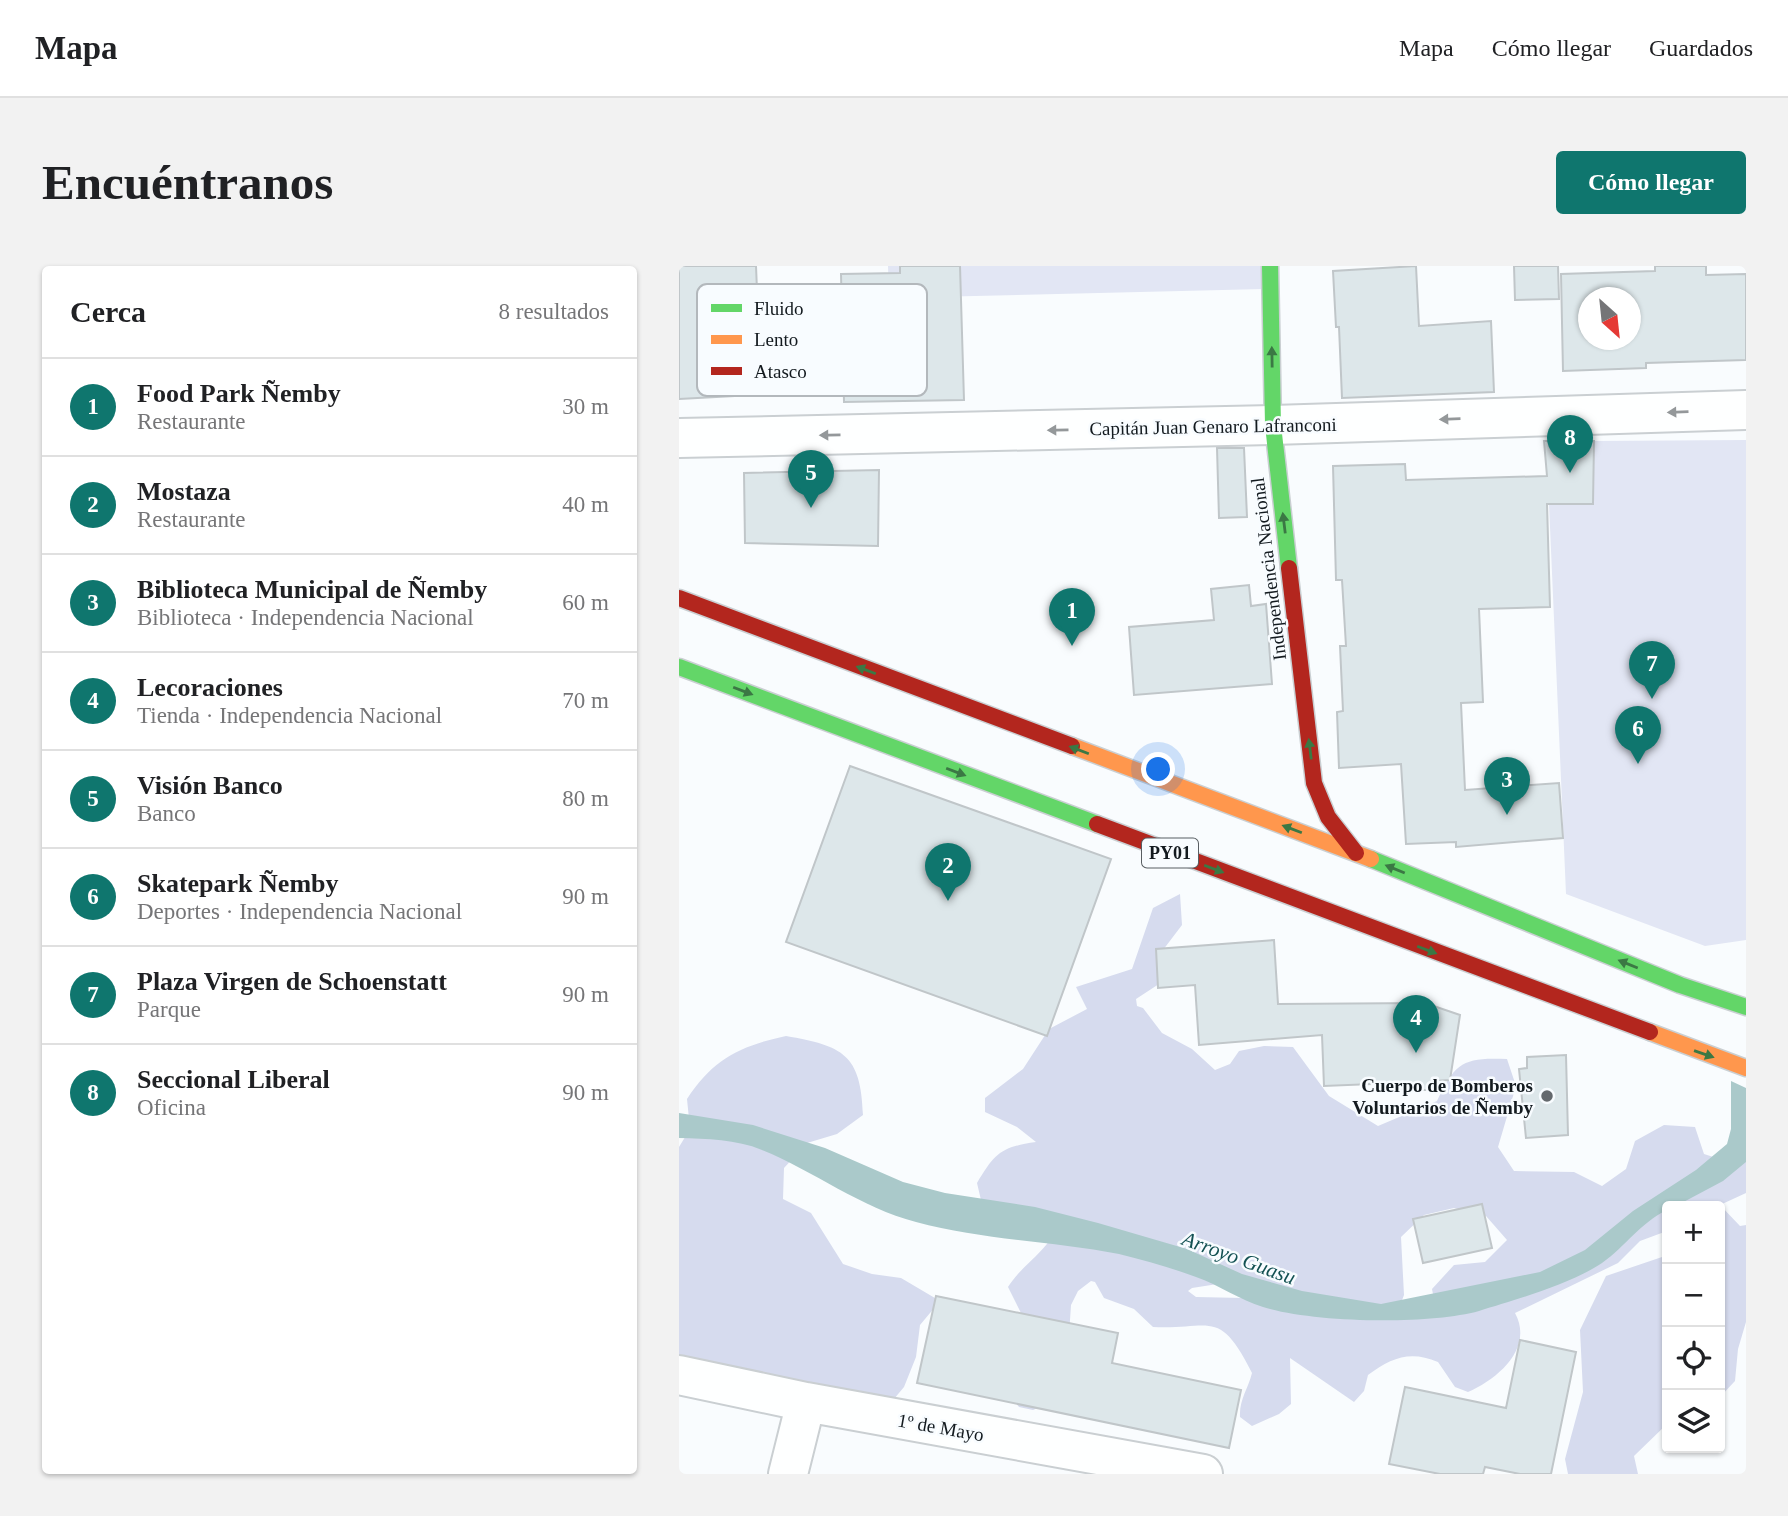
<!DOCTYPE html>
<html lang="es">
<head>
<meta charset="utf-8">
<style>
	body { margin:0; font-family:"Times New Roman",serif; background:#f2f2f2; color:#202124 }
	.controls { position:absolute; right:21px; bottom:21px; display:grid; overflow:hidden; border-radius:7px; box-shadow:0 2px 5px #0004 }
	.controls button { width:63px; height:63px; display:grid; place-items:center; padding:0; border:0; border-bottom:2px solid #e0e0e0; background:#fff; color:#202124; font:35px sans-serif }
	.compass { position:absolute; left:899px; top:21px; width:63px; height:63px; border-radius:50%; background:#fff; box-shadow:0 2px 5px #0004; rotate:153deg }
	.you { position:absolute; left:480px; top:504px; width:24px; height:24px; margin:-18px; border:5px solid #fff; border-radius:50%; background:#1a73e8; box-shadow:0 0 0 10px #1a73e833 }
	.badge { display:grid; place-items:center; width:46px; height:46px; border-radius:50%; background:#0f766e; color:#fff; font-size:23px; font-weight:700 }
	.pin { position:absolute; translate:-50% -58px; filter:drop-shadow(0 2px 4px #0008) }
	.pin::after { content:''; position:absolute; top:37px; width:24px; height:21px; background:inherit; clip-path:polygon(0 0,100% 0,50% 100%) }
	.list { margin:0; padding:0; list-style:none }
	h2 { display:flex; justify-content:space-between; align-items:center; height:91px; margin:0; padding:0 28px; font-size:30px }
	h2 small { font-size:23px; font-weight:400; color:#757577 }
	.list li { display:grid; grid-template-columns:46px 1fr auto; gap:21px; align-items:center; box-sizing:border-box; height:98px; padding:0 28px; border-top:2px solid #e0e0e0 }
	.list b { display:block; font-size:26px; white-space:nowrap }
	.list p { margin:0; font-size:23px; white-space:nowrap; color:#757577 }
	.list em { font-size:23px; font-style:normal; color:#757577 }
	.icon { flex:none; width:38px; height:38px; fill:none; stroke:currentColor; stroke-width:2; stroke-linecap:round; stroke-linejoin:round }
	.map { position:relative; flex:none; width:1067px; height:1208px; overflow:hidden; border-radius:7px }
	header { display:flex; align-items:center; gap:42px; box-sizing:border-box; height:98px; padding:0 35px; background:#fff; border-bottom:2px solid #e0e0e0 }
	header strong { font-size:33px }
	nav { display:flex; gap:38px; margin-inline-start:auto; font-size:24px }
	.intro { display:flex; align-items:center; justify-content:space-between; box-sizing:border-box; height:168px; padding:0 42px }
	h1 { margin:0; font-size:49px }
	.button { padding:18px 32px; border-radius:7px; background:#0f766e; color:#fff; font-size:24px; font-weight:700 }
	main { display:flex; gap:42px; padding:0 42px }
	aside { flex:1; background:#fff; border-radius:7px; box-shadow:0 2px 5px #0004 }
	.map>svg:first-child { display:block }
	.green { fill:#e2e6f4 }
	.forest { fill:#d6dbee; fill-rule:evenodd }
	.water { fill:#aac9ca }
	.building { fill:#dde7ea; stroke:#c0c6c9; stroke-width:2; fill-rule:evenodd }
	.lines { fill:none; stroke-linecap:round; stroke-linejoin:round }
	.street-casing { stroke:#cacfd2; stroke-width:42 }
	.fast-casing { stroke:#cacfd2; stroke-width:19 }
	.slow-casing { stroke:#cacfd2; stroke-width:19 }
	.jam-casing { stroke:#cacfd2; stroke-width:19 }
	.street { stroke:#feffff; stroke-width:38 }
	.fast { stroke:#63d668; stroke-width:16 }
	.slow { stroke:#ff974d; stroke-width:16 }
	.jam { stroke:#b3261e; stroke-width:16 }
	.oneway { fill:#3b7844 }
	.oneway2 { fill:#94989a }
	.poi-dot { fill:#64696d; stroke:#f8fcff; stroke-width:2.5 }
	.labels { text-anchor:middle; stroke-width:5; stroke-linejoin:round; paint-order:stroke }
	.shield { fill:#f8fcff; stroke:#585e62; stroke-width:2 }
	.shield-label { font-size:18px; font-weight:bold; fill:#131a1f }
	.street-label { font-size:19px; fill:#131a1f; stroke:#f8fcff }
	.poi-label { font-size:19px; font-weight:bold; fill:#131a1f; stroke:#f8fcff; text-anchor:end }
	.water-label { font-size:21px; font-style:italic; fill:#135153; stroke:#f8fcff }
	.key { fill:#f8fcff; stroke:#b3b8bc; stroke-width:2 }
	.key-label { font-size:19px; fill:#131a1f }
</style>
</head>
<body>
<header>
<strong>Mapa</strong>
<nav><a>Mapa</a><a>Cómo llegar</a><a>Guardados</a></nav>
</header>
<div class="intro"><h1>Encuéntranos</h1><a class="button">Cómo llegar</a></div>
<main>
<aside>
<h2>Cerca<small>8 resultados</small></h2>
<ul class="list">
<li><span class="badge">1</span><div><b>Food Park Ñemby</b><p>Restaurante</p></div><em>30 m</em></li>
<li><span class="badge">2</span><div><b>Mostaza</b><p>Restaurante</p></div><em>40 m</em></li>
<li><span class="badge">3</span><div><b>Biblioteca Municipal de Ñemby</b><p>Biblioteca · Independencia Nacional</p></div><em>60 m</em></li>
<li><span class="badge">4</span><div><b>Lecoraciones</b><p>Tienda · Independencia Nacional</p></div><em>70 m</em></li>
<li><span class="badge">5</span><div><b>Visión Banco</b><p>Banco</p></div><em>80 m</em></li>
<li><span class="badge">6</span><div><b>Skatepark Ñemby</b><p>Deportes · Independencia Nacional</p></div><em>90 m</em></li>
<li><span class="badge">7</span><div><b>Plaza Virgen de Schoenstatt</b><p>Parque</p></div><em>90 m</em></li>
<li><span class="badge">8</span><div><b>Seccional Liberal</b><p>Oficina</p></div><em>90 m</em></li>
</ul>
</aside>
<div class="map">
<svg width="1067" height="1208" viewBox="0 0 1067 1208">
	<rect width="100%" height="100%" fill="#f9fcfe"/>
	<!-- green -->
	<path class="green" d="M 209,0 L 586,0 L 585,23 L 210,32 Z
		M 1067,174 L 1067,674 L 1026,680 L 887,628 L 870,238 L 914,237 L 915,175 Z"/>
	<!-- forest -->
	<path class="forest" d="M 501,628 L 503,659 L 484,684 L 483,716 L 457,733 L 458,740 L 464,742 L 483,767 L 513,783 L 536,804 L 551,798 L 560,785 L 585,780 L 614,781 L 650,830 L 699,860 L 758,835 C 776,796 785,791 828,793 L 837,820 L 819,881 L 835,905 L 895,906 L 923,920 L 947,903 L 956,875 L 985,859 L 1016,861 L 1025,888 L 1053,897 L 1067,888 L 1067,927 L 1041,939 L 1061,960 L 1067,959 L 1067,1056 L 1059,1083 L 1056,1115 L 1041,1131 L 1041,940 L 988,940 L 988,965 L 961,975 L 939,997 L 836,1047 C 855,1082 819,1113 789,1126 L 776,1121 L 759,1096 C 731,1084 712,1092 689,1109 L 685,1125 L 675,1136 L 611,1092 L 612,1138 L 600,1148 L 573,1160 L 561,1151 C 560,1134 569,1123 573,1107 C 540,1041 532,1064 474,1061 L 455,1043 L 425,1032 L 416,1016 L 412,1015 L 399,1025 L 392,1039 L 390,1069 L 368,1138 L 354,1144 L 340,1141 L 331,1129 L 359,1052 L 342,1047 L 329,1021 C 341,1002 358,992 371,974 L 305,947 L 298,917 C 316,887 322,881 357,876 L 338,861 L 306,846 L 306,832 L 344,803 L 370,763 L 408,743 L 397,721 L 453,703 L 474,642 ZM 775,942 L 807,950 L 828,974 L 806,996 L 775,999 L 753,1023 L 757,1044 L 717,1050 L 725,1029 L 722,971 L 745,949 ZM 545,1017 L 564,1032 L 517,1031 L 509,1025 L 513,1022 Z
		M 107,770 C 164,780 182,788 184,849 L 158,868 L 128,877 L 105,902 L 104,933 L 132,947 L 164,998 L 193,1008 L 222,1012 L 261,1035 L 241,1059 L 237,1091 L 225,1121 L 204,1146 L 0,1092 L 0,881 L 11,863 L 8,833 C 34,793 61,780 107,770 Z
		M 988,977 L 988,1158 L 955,1190 L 959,1208 L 889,1208 L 886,1193 L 904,1126 L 901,1064 L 927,1010 L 983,991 Z"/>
	<!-- water -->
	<path class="water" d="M 1052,815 L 1067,822 L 1067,896 L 1044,915 L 997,940 L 988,940 L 988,944 C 961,957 947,980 923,997 C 892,1018 836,1034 800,1045 C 750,1059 634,1057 584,1041 C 561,1034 540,1019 517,1011 C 493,1002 465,994 440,988 C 373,975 303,974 237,956 C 182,942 135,905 83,884 C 57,873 28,873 0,872 L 0,847 L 74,859 L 146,882 L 224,916 L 266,927 L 356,941 L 419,957 L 508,983 L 563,1008 L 623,1025 L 702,1038 L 861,1006 L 906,984 L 954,945 L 1017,904 L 1048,878 L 1052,863 Z"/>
	<!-- building -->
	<path class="building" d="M 0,0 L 77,0 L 78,24 L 91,23 L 94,106 L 54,107 L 55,130 L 0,133 Z
		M 221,0 L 281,0 L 285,134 L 165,136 L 162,8 L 221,7 Z
		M 737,0 L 740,60 L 812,55 L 815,126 L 663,132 L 660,61 L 657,61 L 654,5 Z
		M 835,0 L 879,0 L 880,33 L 836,34 Z
		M 976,0 L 1027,0 L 1027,9 L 1067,8 L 1067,94 L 967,97 L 967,102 L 884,105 L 882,8 L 976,5 ZM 909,32 L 951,32 L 951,74 L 909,74 Z
		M 865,175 L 915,175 L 914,238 L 868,238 L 871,341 L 800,343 L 804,436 L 782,437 L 786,524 L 880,517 L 884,572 L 777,581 L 777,576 L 727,578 L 722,498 L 660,502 L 658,446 L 664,445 L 661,380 L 667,380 L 663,314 L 657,314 L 654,200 L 726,198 L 727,214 L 868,210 Z
		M 538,182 L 565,182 L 568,251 L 540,252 Z
		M 200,204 L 199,280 L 66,277 L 65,207 Z
		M 570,319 L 572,340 L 587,338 L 593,418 L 455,429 L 450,361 L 535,354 L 532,323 Z
		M 171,500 L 432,593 L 368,770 L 107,676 Z
		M 595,674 L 599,738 L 746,737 L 781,749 L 771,814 L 755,815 L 755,824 L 718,824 L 718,817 L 645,820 L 643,769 L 520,779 L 516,719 L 479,722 L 477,683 Z
		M 887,789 L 889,869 L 847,872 L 840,803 L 848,802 L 848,791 Z
		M 803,938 L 813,982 L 744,997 L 734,953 Z
		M 257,1030 L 439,1067 L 433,1097 L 562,1124 L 550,1182 L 238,1117 Z
		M 841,1074 L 897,1086 L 872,1208 L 841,1208 L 806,1201 L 804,1208 L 761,1208 L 710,1198 L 726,1121 L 827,1142 Z"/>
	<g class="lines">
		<!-- street casing -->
		<g class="street-casing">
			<path id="street" d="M 0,172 L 594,159 L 1067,144
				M 0,1109 L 127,1136 L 524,1208
				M 109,1208 L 127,1136"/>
		</g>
		<!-- fast casing -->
		<g class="fast-casing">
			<path id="fast" d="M 591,0 L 594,159 L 610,302
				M 0,401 L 418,558
				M 692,593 L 1001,719 L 1067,741"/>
		</g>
		<!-- slow casing -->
		<g class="slow-casing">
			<path id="slow" d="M 393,480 L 692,593
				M 971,766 L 1067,802"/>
		</g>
		<!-- jam casing -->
		<g class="jam-casing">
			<path id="jam" d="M 610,302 L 635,517 L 649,551 L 677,587
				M 0,332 L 393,480
				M 418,558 L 971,766"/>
		</g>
		<!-- street -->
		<use href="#street" class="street"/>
		<!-- fast -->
		<use href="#fast" class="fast"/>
		<!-- slow -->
		<use href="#slow" class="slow"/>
		<!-- jam -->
		<use href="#jam" class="jam"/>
	</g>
	<!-- one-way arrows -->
	<defs><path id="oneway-solid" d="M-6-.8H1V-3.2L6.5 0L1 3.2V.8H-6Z" transform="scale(1.75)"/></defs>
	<g class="oneway">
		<use href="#oneway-solid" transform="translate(593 91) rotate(-91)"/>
		<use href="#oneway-solid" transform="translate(605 257) rotate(-97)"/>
		<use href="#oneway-solid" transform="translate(187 404) rotate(-159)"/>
		<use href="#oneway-solid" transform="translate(64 425) rotate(21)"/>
		<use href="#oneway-solid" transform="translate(631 483) rotate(-97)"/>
		<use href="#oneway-solid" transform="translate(400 484) rotate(-159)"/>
		<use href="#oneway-solid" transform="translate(277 506) rotate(21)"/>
		<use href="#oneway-solid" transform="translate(613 563) rotate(-159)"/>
		<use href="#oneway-solid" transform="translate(535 603) rotate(21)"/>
		<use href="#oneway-solid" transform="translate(716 603) rotate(-158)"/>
		<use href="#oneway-solid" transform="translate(748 684) rotate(21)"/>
		<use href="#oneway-solid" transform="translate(949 698) rotate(-158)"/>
		<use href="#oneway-solid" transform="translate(1025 788) rotate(19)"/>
	</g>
	<g class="oneway2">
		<use href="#oneway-solid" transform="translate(999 146) rotate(178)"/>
		<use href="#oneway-solid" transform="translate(771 153) rotate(178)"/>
		<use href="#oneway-solid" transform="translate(379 164) rotate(179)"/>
		<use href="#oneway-solid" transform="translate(151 169) rotate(179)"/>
	</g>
	<!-- markers -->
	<circle class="poi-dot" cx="868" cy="830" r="7"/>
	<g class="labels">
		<!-- shield labels -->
		<rect class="shield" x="463" y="572.5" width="56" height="29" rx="5"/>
		<g class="shield-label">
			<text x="491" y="593">PY01</text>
		</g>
		<!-- street labels -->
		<g class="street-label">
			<text transform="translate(534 160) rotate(-1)" y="7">Capitán Juan Genaro Lafranconi</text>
			<text transform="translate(589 303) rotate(-97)" y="7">Independencia Nacional</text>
			<text transform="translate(262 1161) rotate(10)" y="7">1º de Mayo</text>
		</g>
		<!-- poi labels -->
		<g class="poi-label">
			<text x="854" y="826">Cuerpo de Bomberos<tspan x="854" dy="22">Voluntarios de Ñemby</tspan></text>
		</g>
		<!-- water labels -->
		<g class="water-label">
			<text transform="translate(560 992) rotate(20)" y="7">Arroyo Guasu</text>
		</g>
	</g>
	<!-- legend -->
	<rect x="18" y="18" width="230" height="112" rx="10" class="key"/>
	<rect x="32" y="38" width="31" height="8" fill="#63d668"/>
	<rect x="32" y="69" width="31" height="9" fill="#ff974d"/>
	<rect x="32" y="101" width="31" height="8" fill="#b3261e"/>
	<g class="key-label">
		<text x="75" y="49">Fluido</text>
		<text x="75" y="80">Lento</text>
		<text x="75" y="112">Atasco</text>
	</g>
</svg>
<div class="controls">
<button>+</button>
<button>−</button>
<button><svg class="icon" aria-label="locate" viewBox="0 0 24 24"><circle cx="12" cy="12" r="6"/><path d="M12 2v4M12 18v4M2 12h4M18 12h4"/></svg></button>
<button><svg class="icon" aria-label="layers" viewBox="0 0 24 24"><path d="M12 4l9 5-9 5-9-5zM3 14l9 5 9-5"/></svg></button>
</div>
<svg class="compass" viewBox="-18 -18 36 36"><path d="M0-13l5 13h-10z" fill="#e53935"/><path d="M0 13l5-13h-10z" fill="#757577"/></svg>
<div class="you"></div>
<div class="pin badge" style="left:393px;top:380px">1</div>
<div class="pin badge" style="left:269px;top:635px">2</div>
<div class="pin badge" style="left:828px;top:549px">3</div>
<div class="pin badge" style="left:737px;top:787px">4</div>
<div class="pin badge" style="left:132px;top:242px">5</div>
<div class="pin badge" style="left:959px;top:498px">6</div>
<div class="pin badge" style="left:973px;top:433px">7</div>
<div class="pin badge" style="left:891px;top:207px">8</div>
</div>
</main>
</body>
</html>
